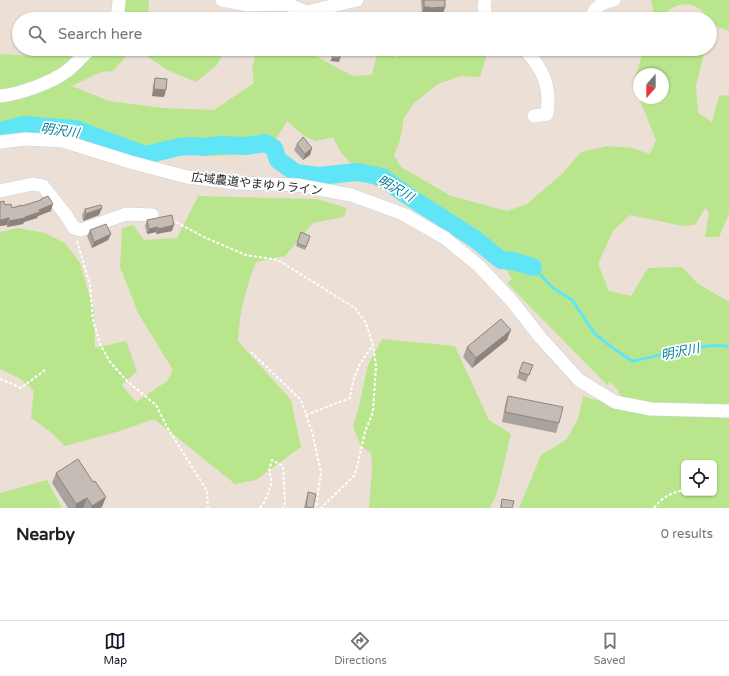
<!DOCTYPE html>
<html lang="en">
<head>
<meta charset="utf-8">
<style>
	body { margin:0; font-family:"Varela Round","Noto Sans JP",sans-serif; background:#f2f2f2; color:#202124 }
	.controls { position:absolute; right:12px; bottom:12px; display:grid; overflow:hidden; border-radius:6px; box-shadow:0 1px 3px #0004 }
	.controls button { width:36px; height:36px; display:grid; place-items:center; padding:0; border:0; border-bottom:1px solid #e0e0e0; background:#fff; color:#202124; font:20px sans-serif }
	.compass { position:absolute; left:633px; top:68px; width:36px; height:36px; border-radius:50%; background:#fff; box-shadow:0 1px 3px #0004; rotate:201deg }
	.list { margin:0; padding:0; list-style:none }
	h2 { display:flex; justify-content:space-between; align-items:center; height:52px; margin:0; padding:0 16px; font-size:17px }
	h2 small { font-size:13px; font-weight:400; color:#757577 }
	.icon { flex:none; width:22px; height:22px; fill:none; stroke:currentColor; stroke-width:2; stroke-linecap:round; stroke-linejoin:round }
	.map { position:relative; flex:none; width:729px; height:508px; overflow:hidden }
	.search { position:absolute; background:#fff; box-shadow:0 1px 3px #0004; left:12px; right:12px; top:12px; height:44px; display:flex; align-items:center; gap:10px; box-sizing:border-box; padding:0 14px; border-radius:22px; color:#757577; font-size:15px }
	.sheet { height:112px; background:#fff }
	nav { display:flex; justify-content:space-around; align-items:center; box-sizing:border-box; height:56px; border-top:1px solid #e0e0e0; background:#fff; font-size:11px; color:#757577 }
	nav a { display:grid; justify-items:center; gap:2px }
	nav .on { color:#111827 }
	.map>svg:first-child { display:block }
	.green { fill:#b9e68d; fill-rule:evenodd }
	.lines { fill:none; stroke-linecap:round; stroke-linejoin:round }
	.stream { stroke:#60e5f6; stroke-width:3 }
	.river { stroke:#60e5f6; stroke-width:18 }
	.minor-casing { stroke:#ccd3e1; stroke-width:14 }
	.path { stroke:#fff; stroke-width:2; stroke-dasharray:3 2; stroke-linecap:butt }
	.minor { stroke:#fff; stroke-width:13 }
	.wall { fill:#aaa29d }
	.shaded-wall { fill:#8b847f }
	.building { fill:#c6bcb6; stroke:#8b847f }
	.labels { text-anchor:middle; stroke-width:3.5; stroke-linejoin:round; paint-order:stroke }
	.street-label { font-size:12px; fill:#262626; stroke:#fff }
	.water-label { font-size:13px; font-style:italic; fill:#047f9d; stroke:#fff }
</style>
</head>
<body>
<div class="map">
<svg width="729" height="508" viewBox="0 0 729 508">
	<rect width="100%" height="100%" fill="#ebdfd6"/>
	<!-- green -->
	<path class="green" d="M 121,0 L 149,0 L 148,19 L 107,19 Z
		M 651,0 L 729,0 L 729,31 L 710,24 L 710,19 L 708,19 C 703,8 691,2 679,5 C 674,6 669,10 665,13 L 667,19 L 649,19 L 653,10 Z
		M 58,49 L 224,49 L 225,50 L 217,65 L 196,82 L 167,70 L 138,50 L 129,53 L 113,71 L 101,72 L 72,86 L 109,101 L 162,108 L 214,110 L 254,83 L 252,67 L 257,51 L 270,49 L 297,49 L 310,53 L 353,76 L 372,75 L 378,50 L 393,49 L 395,58 L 408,49 L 484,49 L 486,57 L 480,77 L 460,76 L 438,84 L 414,103 L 404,118 L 400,140 L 394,155 L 401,167 L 451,196 L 507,211 L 527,204 L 562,174 L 581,152 L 607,146 L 632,148 L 650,154 L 656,140 L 639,98 L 663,98 L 663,74 L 639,74 L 639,97 L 635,78 L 641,58 L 641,49 L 693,49 L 704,54 L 696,85 L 698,113 L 712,122 L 719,96 L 729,95 L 729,214 L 719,237 L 705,237 L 709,212 L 705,208 L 695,225 L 683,226 L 630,215 L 613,231 L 598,264 L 609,291 L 631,296 L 648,268 L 682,267 L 697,283 L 729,302 L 729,508 L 519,508 L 541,455 L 566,440 L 578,419 L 583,396 L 627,409 L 617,389 L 609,381 L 608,386 L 507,283 L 512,279 L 501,260 L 476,250 L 396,195 L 365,181 L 340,151 L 333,137 L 316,141 L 304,136 L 287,121 L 276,139 L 260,153 L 213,156 L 186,152 L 143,159 L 70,135 L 29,133 L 0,136 L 0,54 L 33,56 ZM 684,463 L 714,463 L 714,493 L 684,493 Z
		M 198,196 L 317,199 L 347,208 L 344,217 L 313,223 L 285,256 L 256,262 C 246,288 239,313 238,341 L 291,400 L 301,447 L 256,480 L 235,484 L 154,419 L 120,431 L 65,446 L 52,433 L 31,418 L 34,390 L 19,378 L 0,369 L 0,232 L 18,228 L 45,233 L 65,243 L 80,263 L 94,311 L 95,348 L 126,341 L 137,371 L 122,385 L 136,402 L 167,381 L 173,370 L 138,313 L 120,267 L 122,228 L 133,225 L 144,240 L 177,238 Z
		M 382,339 L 455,346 L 489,420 L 511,434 L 497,493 L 490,508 L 369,508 L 372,469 L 371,453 L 361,446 L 353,427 L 359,406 L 368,365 Z
		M 47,480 L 62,508 L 0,508 L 0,493 Z"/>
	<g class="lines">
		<!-- stream -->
		<path class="stream" d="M 533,267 L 553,288 L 572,300 L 595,334 L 613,348 L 632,361 C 652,358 713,340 729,347"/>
		<!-- river -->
		<path class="river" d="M 0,131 L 24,125 L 75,129 L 145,155 L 179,147 L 193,146 L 204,147 L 220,145 L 246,146 L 265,143 L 274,148 L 278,160 L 296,173 L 318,176 L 358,172 L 382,177 L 405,194 L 475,239 L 501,260 L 513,261 L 533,267"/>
		<!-- minor casing -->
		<g class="minor-casing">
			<path id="minor" d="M 222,0 L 248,5 L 287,4 L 323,19
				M 485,0 L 484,7 L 487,19
				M 307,12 L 357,0
				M 114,19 L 118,12 L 119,0
				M 591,19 C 595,6 601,3 614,0
				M 525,49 C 543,70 551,85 547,114 L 534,116
				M 0,96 C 20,94 51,83 67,71 C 75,65 82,56 90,49
				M 0,142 L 25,139 L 63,141 L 130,162 L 187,177 L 237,183 L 297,185 L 351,195 L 403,214 L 445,238 L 479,266 L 511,300 L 540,337 L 579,380 L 615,402 L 651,409 L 729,411
				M 0,191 L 33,184 L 43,186 L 66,215 L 74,228 L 81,230 L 126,214 L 152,215"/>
		</g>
		<!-- path -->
		<path class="path" d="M 172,220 L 206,238 L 246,255 L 278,260 L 355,308 L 366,323 L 373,345 L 376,366 L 373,412 L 365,432 L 355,475 L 321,508
			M 77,241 L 90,285 L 93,320 L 100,344 L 110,362 L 127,381 L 156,405 L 167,427 L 207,491 L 208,508
			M 251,352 L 301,400 L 312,432 L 321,472 L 316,508
			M 0,379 L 21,388 L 45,370
			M 306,415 L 350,398 C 353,374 359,364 373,345
			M 260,508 L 265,501 L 272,482 L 269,471 L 272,460 L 283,466 L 285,502 L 283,508
			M 654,508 C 662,497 671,493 684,490"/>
		<!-- minor -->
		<use href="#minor" class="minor"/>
	</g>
	<!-- wall -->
	<path class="wall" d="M 421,0 L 445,0 L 445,7 L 443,14 L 428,15 L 428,13 L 422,13 Z
		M 155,78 L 164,97 L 152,96 L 153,85 Z
		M 297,144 L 312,148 L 310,155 L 303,160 L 294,150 Z
		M 41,199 L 51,211 L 38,216 L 37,218 L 24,222 L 23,224 L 7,227 L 7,225 L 0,226 L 0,202 L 5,205 L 12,208 L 22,206 L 41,200 Z
		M 85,209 L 99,215 L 83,221 L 82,215 Z
		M 147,220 L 172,231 L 156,234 L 156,232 L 147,234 L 145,226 Z
		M 90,230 L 111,234 L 108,240 L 92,248 L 87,236 Z
		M 301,232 L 310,236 L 305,250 L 296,246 Z
		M 507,340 L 472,368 L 463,357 L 467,347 Z
		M 523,362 L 533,365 L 526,382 L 517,378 Z
		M 508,396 L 559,423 L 556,433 L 502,422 L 505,406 Z
		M 56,473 L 93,482 L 102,507 L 100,508 L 68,508 L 52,483 Z
		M 308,492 L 313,508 L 304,508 L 306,499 Z
		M 502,499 L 512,508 L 500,508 Z"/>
	<!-- shaded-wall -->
	<path class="shaded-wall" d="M 424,7 L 430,7 L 428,13 L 422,13 Z
		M 445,7 L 443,14 L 428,15 L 430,8 Z
		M 332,58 L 340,58 L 339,62 L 330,61 Z
		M 154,89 L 166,90 L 164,97 L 152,96 Z
		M 312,148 L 310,155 L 303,160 L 305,154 Z
		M 53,204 L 51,211 L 38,216 L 37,218 L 24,222 L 23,224 L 7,227 L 9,221 L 25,217 L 39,210 Z
		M 102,208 L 99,215 L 83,221 L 86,214 Z
		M 9,218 L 7,225 L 0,226 L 0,220 Z
		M 174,225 L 172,231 L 156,234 L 158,229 Z
		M 158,227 L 156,232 L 147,234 L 149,229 Z
		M 111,234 L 108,240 L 92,248 L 94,242 Z
		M 511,330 L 507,340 L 472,368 L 476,358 Z
		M 106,497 L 102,507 L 100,508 L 91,508 L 92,506 Z
		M 87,498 L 83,508 L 75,508 L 76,504 Z"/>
	<!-- building -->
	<path class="building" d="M 424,0 L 445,0 L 445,7 L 430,8 L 430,7 L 424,7 Z
		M 266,17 L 266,19 L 244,19 Z
		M 334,49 L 340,49 L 340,58 L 332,58 Z
		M 155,78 L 167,79 L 166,90 L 154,89 Z
		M 303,137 L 312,148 L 305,154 L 297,144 Z
		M 48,196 L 53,204 L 39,210 L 40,212 L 25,217 L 25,218 L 9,221 L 9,218 L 0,220 L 0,202 L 4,201 L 5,205 L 11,204 L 12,208 L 22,205 L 22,206 L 41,200 L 41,199 Z
		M 101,205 L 102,208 L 86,214 L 85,209 Z
		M 172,215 L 174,225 L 158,229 L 158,227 L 149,229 L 147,220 Z
		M 106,224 L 111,234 L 94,242 L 90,230 Z
		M 301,232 L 310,236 L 306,247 L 297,243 Z
		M 501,319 L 511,330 L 476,358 L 467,347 Z
		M 523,362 L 533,365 L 529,375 L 519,372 Z
		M 508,396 L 563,407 L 559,423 L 505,412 Z
		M 78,459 L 93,482 L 95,481 L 106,497 L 92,506 L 87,498 L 76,504 L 56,473 Z
		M 308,492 L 316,494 L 313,508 L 306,507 Z
		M 502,499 L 514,501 L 512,508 L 501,508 Z"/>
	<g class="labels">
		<!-- street labels -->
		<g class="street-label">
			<text transform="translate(257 184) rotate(6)" y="4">広域農道やまゆりライン</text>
		</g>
		<!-- water labels -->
		<g class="water-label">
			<text transform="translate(60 130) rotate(8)" y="5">明沢川</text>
			<text transform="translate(396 188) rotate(30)" y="5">明沢川</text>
			<text transform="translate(680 351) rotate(-11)" y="5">明沢川</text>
		</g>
	</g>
</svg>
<div class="controls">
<button><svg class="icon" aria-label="locate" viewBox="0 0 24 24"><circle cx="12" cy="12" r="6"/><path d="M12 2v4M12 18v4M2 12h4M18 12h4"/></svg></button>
</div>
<svg class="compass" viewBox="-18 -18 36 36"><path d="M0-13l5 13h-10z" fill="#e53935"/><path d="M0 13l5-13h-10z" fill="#757577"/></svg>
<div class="search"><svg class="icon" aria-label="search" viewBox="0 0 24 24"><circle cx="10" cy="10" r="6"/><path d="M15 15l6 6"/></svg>Search here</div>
</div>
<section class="sheet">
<h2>Nearby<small>0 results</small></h2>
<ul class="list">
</ul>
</section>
<nav>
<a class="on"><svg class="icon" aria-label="map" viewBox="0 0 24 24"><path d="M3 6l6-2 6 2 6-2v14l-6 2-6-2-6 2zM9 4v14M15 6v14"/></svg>Map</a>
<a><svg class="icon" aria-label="directions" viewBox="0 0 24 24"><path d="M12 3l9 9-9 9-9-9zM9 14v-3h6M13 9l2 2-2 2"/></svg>Directions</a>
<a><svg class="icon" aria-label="saved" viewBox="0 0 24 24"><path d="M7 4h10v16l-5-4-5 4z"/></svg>Saved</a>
</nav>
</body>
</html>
